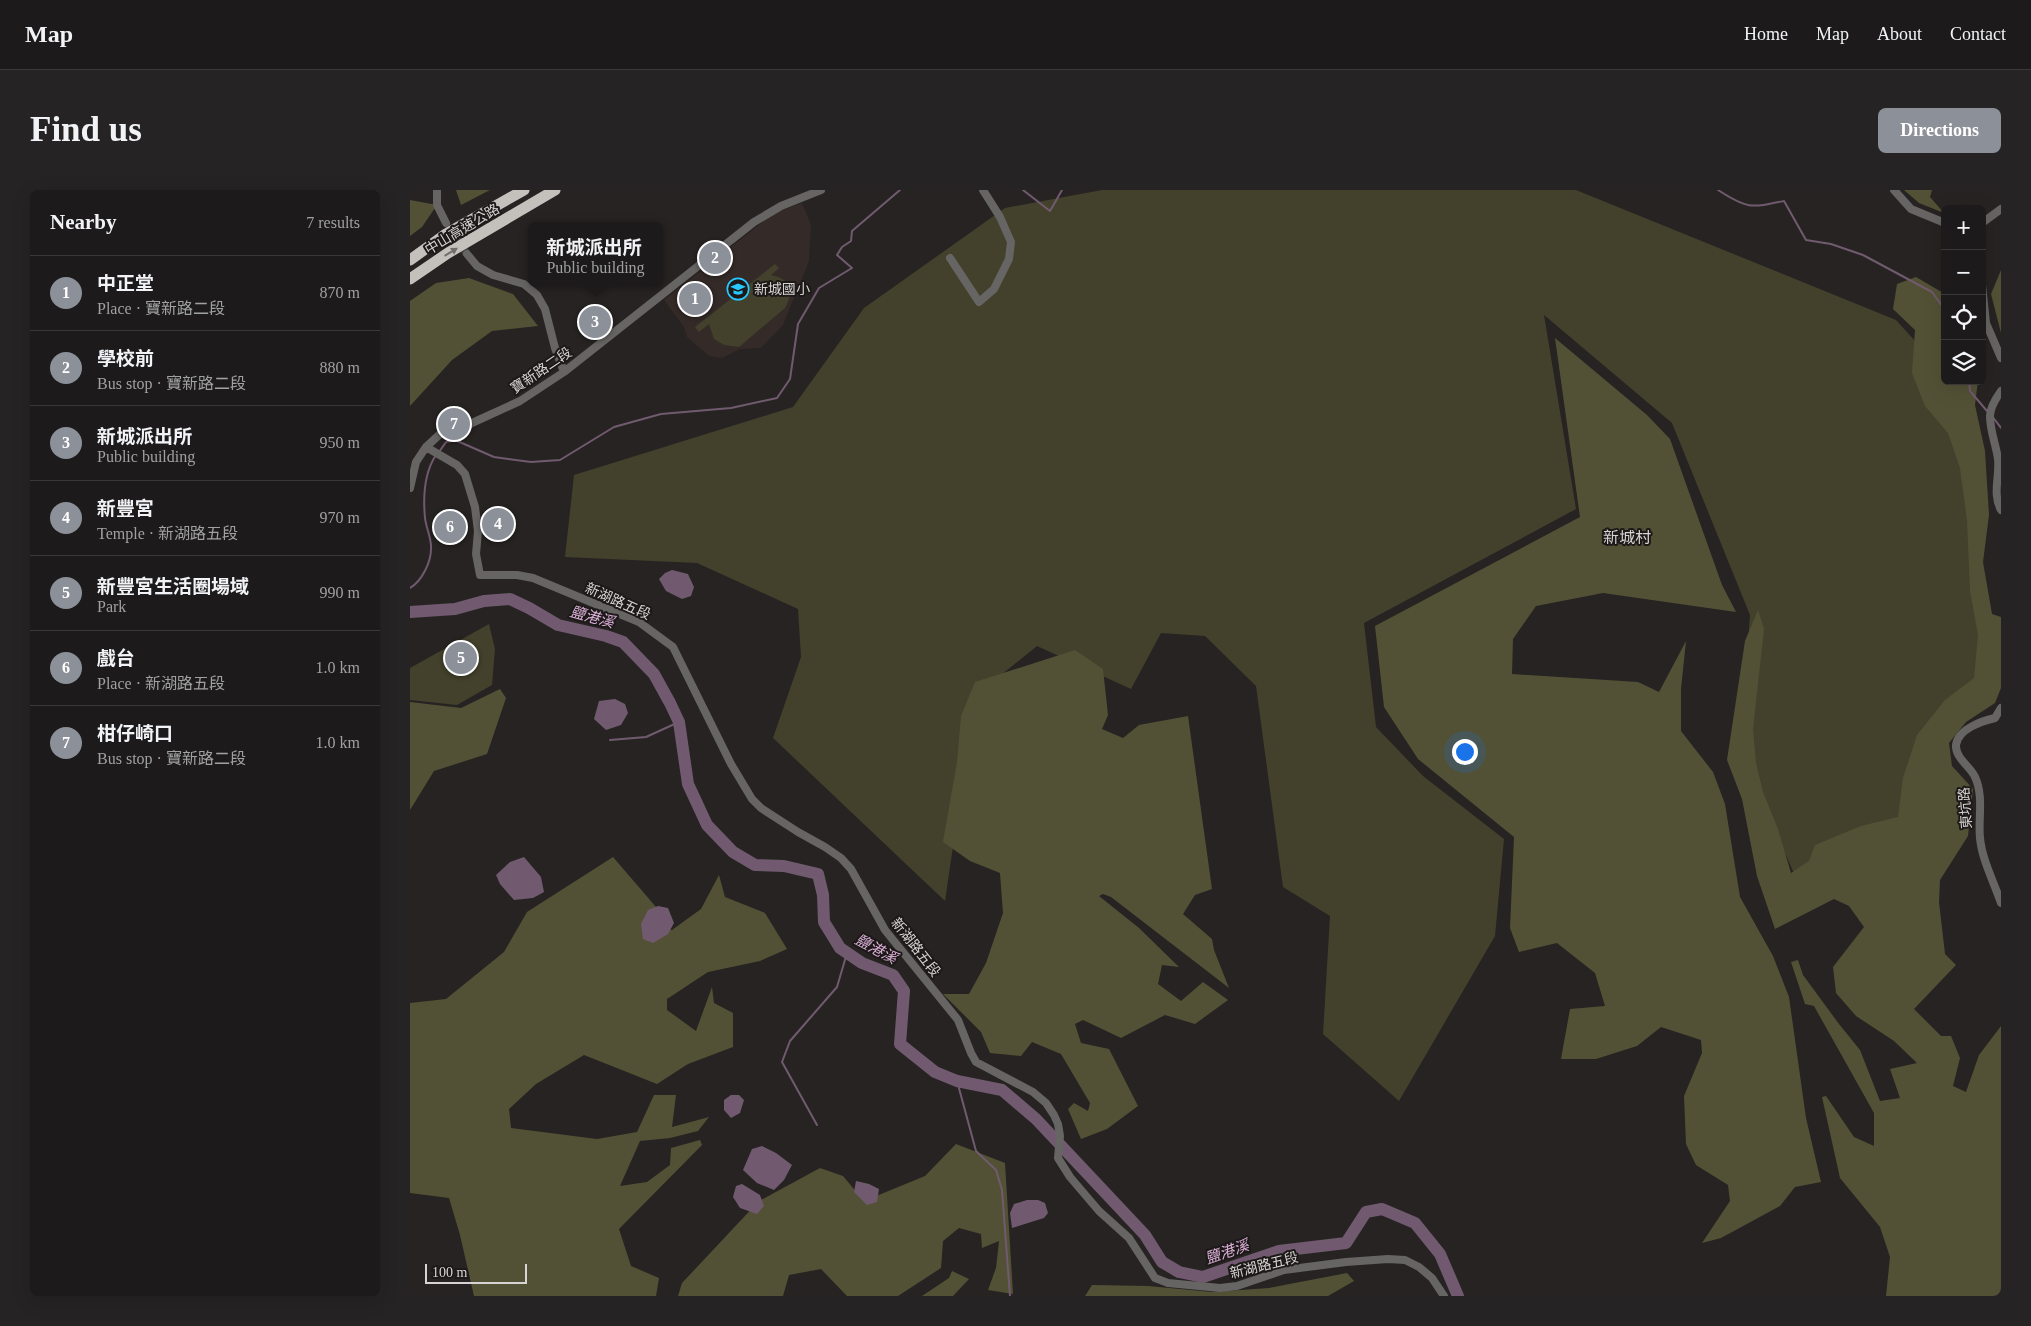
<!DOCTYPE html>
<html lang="en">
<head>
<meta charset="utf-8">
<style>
	body { margin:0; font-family:"Times New Roman","Noto Sans TC",serif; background:#252323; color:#f1f3f6 }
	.controls { position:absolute; right:15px; top:15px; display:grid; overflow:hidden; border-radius:8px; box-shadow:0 5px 20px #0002 }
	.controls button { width:45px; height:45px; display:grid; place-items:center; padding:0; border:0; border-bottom:1px solid #3a3839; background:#1c1a1a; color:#f1f3f6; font:25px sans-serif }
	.scale { position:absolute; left:15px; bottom:12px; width:102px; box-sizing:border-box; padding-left:5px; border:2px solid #d6d4d3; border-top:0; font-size:14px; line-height:18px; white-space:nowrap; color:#d6d4d3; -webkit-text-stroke:4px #1d1918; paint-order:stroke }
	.you { position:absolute; left:1054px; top:561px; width:18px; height:18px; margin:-12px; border:4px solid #fff; border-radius:50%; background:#1a73e8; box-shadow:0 0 0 8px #1a73e833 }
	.badge { display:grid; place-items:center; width:32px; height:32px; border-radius:50%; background:#8c9099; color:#fff; font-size:16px; font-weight:700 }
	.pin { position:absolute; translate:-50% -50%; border:2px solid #fff; box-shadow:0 1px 5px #0006 }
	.popup { position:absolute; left:118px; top:32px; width:135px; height:65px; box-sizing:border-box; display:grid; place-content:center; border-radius:8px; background:#1c1a1a; filter:drop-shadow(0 1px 4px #0005); font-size:16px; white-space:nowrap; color:#a0a1a2 }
	.popup b { font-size:19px; color:#f1f3f6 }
	.popup::after { content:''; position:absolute; left:50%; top:100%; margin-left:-10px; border:10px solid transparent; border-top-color:#1c1a1a }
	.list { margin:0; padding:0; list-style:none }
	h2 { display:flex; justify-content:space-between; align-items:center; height:65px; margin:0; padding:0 20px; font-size:21px }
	h2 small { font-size:16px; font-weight:400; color:#a0a1a2 }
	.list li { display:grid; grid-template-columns:32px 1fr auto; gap:15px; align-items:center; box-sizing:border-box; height:75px; padding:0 20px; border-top:1px solid #3a3839 }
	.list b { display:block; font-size:19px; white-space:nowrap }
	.list p { margin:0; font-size:16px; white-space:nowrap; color:#a0a1a2 }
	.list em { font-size:16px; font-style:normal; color:#a0a1a2 }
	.icon { flex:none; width:28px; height:28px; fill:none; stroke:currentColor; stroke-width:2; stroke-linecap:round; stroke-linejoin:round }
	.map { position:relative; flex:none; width:1591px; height:1106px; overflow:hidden; border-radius:8px }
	header { display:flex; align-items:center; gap:30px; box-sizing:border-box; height:70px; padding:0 25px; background:#1c1a1a; border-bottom:1px solid #3a3839 }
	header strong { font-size:24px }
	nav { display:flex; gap:28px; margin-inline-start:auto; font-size:18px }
	.intro { display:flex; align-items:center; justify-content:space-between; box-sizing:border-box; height:120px; padding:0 30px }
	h1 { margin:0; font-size:35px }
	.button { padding:12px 22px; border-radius:8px; background:#8c9099; color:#fff; font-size:18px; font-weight:700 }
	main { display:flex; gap:30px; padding:0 30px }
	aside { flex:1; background:#1c1a1a; border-radius:8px; box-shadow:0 5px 20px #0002 }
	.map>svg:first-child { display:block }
	.built { fill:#342a27 }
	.green { fill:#43412c }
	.forest { fill:#535135 }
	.water { fill:#715a6f }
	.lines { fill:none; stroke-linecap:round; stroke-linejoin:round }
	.stream { stroke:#715a6f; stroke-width:2 }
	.river { stroke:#715a6f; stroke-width:12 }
	.minor-tunnel { stroke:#403e3d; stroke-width:8; stroke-dasharray:8 4; stroke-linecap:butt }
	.minor { stroke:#666564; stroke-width:8 }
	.highway { stroke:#c4c1bd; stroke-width:11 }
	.oneway { fill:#706d6a }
	.labels { text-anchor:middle; stroke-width:4; stroke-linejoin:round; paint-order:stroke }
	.street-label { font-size:14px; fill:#d6d4d3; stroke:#1d1918 }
	.poi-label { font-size:14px; fill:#d6d4d3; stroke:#1d1918; text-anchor:start }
	.water-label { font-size:15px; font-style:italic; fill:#dcb1d9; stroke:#1d1918 }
	.quarter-label { font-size:16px; fill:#d6d4d3; stroke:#1d1918 }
</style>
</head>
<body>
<header>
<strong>Map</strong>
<nav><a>Home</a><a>Map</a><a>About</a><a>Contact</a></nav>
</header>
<div class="intro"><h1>Find us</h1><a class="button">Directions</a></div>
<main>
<aside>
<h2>Nearby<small>7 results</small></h2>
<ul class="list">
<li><span class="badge">1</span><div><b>中正堂</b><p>Place · 寶新路二段</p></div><em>870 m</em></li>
<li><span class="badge">2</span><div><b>學校前</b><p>Bus stop · 寶新路二段</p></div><em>880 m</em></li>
<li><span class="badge">3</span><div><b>新城派出所</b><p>Public building</p></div><em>950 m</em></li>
<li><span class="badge">4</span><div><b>新豐宮</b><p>Temple · 新湖路五段</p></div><em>970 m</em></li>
<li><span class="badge">5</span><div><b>新豐宮生活圈場域</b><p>Park</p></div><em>990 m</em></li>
<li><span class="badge">6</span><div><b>戲台</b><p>Place · 新湖路五段</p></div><em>1.0 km</em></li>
<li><span class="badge">7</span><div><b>柑仔崎口</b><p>Bus stop · 寶新路二段</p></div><em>1.0 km</em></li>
</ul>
</aside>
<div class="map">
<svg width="1591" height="1106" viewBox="0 0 1591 1106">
	<rect width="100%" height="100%" fill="#262322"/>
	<!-- built -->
	<path class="built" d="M 392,13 L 401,35 L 399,71 L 373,135 L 351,158 L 330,159 L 312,168 L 299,166 L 277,147 L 274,137 L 254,110 L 364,23 Z"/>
	<!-- green -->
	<path class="green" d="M 692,0 L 1166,0 L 1486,130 L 1535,184 L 1535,191 L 1542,191 L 1581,482 L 1523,550 L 1503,631 L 1392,702 L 1330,560 L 1340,425 L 1262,233 L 1134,125 L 1166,319 L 954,433 L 966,537 L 1013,586 L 1094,649 L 1085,746 L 989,911 L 913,844 L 920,726 L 873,697 L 846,496 L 795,446 L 751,443 L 721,499 L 627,456 L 565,506 L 535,711 L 363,548 L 391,467 L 388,419 L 287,373 L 155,367 L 164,285 L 383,217 L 454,118 L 595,18 Z
		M 365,74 L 369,78 L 361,85 C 381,89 384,101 375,118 L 329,157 L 314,155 L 304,149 L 299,134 L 289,142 L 285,137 Z
		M 79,434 L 85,459 L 82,495 L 47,515 L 0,510 L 0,478 Z"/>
	<!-- forest -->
	<path class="forest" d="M 46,0 L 80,0 L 51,15 Z
		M 1494,0 L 1522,0 L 1520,7 L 1534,23 L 1509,13 Z
		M 0,10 L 27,15 L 12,37 L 0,46 Z
		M 1591,80 L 1591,143 L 1581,104 Z
		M 1506,87 L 1535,104 L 1535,191 L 1568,191 L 1565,215 L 1575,261 L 1579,325 L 1573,372 L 1582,424 L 1591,427 L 1591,498 L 1585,513 L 1556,532 L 1539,553 L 1542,576 L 1563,599 L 1558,646 L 1530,690 L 1529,712 L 1535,764 L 1546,775 L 1504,819 L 1531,846 L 1541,846 L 1550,868 L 1543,896 L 1556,902 L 1569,865 L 1591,836 L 1591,1106 L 1476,1106 L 1480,1067 L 1470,1037 L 1430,988 L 1412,907 L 1416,906 L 1444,947 L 1464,956 L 1464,923 L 1404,816 L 1395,814 L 1381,772 L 1388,770 L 1393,785 L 1429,834 L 1450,860 L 1470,911 L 1490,908 L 1480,879 L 1507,873 L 1484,851 L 1446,826 L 1426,803 L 1423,777 L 1454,737 L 1439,716 L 1424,709 L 1365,739 L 1347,686 L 1332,609 L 1317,570 L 1335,451 L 1348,420 L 1354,439 L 1343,539 L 1346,573 L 1353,602 L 1368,639 L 1381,683 L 1399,671 L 1405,655 L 1451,636 L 1488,627 L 1493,588 L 1507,545 L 1535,510 L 1564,488 L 1568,445 L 1560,401 L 1557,330 L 1550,278 L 1538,243 L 1515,216 L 1502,183 L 1505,140 L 1483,119 L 1487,94 Z
		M 59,88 L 103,104 L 128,136 L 82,141 L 42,170 L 0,216 L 0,111 L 26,93 Z
		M 1145,148 L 1237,225 L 1260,249 L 1312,395 L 1326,422 L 1193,403 L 1126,416 L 1103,449 L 1102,484 L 1228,492 L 1249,502 L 1276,451 L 1271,499 L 1271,541 L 1303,582 L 1315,614 L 1330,707 L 1363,766 L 1379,807 L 1396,928 L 1411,992 L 1385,997 L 1370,1016 L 1311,1048 L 1292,1053 L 1320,1011 L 1318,995 L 1286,975 L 1276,954 L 1274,906 L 1292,863 L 1291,850 L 1251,837 L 1227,856 L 1186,869 L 1151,869 L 1160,819 L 1195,816 L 1185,783 L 1147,753 L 1109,762 L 1100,738 L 1104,647 L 1008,569 L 974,517 L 965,436 L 1170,327 Z
		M 665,460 L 693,479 L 698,525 L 692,539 L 713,548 L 729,535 L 778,526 L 802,699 L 785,705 L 773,724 L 802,749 L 804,760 L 819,798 L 701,707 L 693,704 L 689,706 L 729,738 L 769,777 L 752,775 L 748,794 L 771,811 L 793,792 L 818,810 L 785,834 L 755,825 L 711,848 L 673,830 L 665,834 L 671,853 L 699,859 L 728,916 L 697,939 L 671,949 L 658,919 L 664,913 L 678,921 L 680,913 L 651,864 L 622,852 L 611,866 L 580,863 L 571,842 L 533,804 L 559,804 L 576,773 L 593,723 L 590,683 L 560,671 L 533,652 L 547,572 L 551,526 L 565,492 Z
		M 90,499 L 96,508 L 77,564 L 24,581 L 0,620 L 0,512 L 51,518 Z
		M 203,667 L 246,717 L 244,736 L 262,740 L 291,719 L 309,685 L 315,707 L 355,723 L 377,759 L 350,771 L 298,782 L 257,809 L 257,820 L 286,841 L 302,797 L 304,813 L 323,823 L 323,857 L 278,874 L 247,894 L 174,865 L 126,894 L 99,919 L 101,938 L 187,949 L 227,942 L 244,905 L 266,905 L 262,937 L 299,927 L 288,941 L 260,948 L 230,951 L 210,996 L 237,992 L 260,975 L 261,958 L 290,950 L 292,955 L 209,1039 L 221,1076 L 249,1088 L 246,1106 L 64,1106 L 50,1045 L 39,1008 L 0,1003 L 0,813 L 36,809 L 94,762 L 117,722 Z
		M 546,954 L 595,973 L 603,1104 L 578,1100 L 586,1078 L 589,1051 L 572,1058 L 571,1044 L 549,1038 L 533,1051 L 531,1078 L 488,1106 L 437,1106 L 411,1079 L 379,1085 L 373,1106 L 268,1106 L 272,1093 L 349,1011 L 410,978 L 433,986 L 454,1011 L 515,986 Z
		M 542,1081 L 559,1089 L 543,1106 L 512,1106 L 539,1088 Z
		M 937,1083 L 944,1091 L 918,1106 L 675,1106 L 682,1095 L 738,1096 L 802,1102 L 859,1098 Z"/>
	<!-- water -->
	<path class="water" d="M 262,380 L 278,384 L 284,397 L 281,406 L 272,409 L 256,401 L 249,389 L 255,383 Z
		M 205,509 L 215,514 L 218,523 L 211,535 L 196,540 L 184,529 L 189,511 Z
		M 114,667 L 131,687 L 134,702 L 123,708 L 104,710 L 90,694 L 86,685 L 100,672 Z
		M 248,716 L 258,718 L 264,733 L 258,744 L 243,753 L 233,749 L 231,734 L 238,720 Z
		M 321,905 L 329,905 L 334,910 L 330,923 L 321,928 L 314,920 L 314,910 Z
		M 352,956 L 366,963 L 382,975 L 374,990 L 364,1000 L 347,993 L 333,980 L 342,959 Z
		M 446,991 L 459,994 L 469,999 L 467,1012 L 457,1015 L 444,1002 Z
		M 332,994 L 350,1005 L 354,1016 L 347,1024 L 330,1018 L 323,1007 L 326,996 Z
		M 617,1010 L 628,1010 L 635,1013 L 638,1023 L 634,1028 L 602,1038 L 600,1023 L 604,1014 Z"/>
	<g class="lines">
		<!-- stream -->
		<path class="stream" d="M 613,0 L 640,21 L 652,0
			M 1308,0 C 1337,19 1341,18 1374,11 L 1396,50 L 1421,54 L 1453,65 L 1522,102 L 1535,120
			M 1559,191 L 1560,201 L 1577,221
			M 1582,226 L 1591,238
			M 29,262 L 36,252 L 45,250 L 84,267 L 121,272 L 150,270 L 204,237 L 251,224 L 321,218 L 367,208 L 380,189 L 388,134 L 409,98 L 442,78 L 427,65 L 432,57 L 441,51 L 442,41 L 490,0
			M 0,398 C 12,391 21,372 21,359 C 22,349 16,338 15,328 C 13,307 14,283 26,265
			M 200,550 L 236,547 L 269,532
			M 547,891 L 566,961 L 586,980 L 592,1000 L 600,1106
			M 407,935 L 372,872 L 380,851 L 427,797 L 437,763"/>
		<!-- river -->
		<path class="river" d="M 0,422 L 45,419 L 74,411 L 100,409 L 119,418 L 148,435 L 196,446 L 213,452 L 244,484 L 260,513 L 269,532 L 278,594 L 297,635 L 323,662 L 345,675 L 374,676 L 408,684 L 413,705 L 414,732 L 430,758 L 452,773 L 483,785 L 494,801 L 490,854 L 525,882 L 547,891 L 592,900 L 626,929 L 735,1045 L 752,1072 L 769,1082 L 793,1087 L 869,1061 L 936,1053 L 956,1022 L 972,1019 L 1005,1033 L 1030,1064 L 1048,1106"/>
		<!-- minor-tunnel -->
		<path class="minor-tunnel" d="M 39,37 L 57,64"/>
		<!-- minor -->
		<path class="minor" d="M 27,0 L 27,15 L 36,33
			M 1484,0 L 1501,19 L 1535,33
			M 1572,33 L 1591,19
			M 57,64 L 67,76 L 83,85 L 114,94 L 127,105 L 135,119 L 145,158 L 154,182
			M 540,68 L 569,112 L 584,99 L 599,69 L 601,52 L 590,27 L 573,0
			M 1572,95 L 1576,133 L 1591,168
			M 1591,201 C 1586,208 1580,217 1580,226 C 1580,241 1586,255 1588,269 C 1590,287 1582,303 1591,320
			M 16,257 L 47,275 L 55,284 L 65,317 L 68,341 L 66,364 L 70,385 L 107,385 L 123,388 L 229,432 L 263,457 L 321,574 L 342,609 L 351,618 L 388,642 L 415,657 L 431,668 L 441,679 L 475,740 L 548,830 L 561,863 L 566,872 L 623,902 L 636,913 L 644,925 L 648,934 L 650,946 L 648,968 L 660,987 L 689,1021 L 719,1048 L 745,1088 L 758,1093 L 810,1098 L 827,1096 L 874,1080 L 936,1072 L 978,1069 L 995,1070 L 1009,1077 L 1022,1088 L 1034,1106
			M 0,298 L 6,272 L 16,257 L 29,245 L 51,238 L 110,211 L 154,182 L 344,32 L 371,16 L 411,0
			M 1591,518 L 1585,528 C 1572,531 1548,539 1546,555 C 1545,568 1561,577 1565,587 C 1574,606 1568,629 1570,648 C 1572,670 1584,692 1591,713"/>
		<!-- highway -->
		<path class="highway" d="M 0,70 L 36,44 L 114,0
			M 0,89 L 38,63 L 145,0"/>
	</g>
	<!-- one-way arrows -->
	<defs><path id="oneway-solid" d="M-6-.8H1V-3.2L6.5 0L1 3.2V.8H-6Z" transform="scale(1.25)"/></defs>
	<use class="oneway" href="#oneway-solid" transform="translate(41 62) rotate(-31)"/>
	<!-- icons -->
	<defs>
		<g id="school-ring" transform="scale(1.125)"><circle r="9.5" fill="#1d1918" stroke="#27c8ff" stroke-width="1.5"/><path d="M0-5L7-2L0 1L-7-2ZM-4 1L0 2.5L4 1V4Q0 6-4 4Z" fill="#27c8ff"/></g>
	</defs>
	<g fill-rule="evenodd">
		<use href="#school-ring" x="328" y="99"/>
	</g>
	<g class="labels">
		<!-- street labels -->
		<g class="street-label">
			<text transform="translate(52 39) rotate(-31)" y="5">中山高速公路</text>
			<text transform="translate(131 180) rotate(-34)" y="5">寶新路二段</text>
			<text transform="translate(208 411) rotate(24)" y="5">新湖路五段</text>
			<text transform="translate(1555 618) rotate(-94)" y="5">東坑路</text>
			<text transform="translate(506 757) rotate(52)" y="5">新湖路五段</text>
			<text transform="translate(854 1075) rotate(-14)" y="5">新湖路五段</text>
		</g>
		<!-- poi labels -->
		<g class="poi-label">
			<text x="344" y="104">新城國小</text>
		</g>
		<!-- water labels -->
		<g class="water-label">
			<text transform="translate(182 427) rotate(15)" y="5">鹽港溪</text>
			<text transform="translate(466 759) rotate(28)" y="5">鹽港溪</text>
			<text transform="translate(817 1062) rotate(-19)" y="5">鹽港溪</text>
		</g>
		<!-- quarter labels -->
		<g class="quarter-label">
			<text x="1217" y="353">新城村</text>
		</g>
	</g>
</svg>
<div class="controls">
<button>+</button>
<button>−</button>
<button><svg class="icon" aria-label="locate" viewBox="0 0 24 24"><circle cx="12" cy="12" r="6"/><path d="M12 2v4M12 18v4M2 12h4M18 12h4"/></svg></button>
<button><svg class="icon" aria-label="layers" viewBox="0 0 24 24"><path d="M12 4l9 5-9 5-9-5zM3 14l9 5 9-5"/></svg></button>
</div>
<div class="scale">100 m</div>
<div class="you"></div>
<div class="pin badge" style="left:285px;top:109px">1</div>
<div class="pin badge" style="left:305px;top:68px">2</div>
<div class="pin badge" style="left:185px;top:132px">3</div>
<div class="popup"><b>新城派出所</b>Public building</div>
<div class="pin badge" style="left:88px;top:334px">4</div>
<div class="pin badge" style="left:51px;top:468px">5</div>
<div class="pin badge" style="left:40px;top:337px">6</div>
<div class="pin badge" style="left:44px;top:234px">7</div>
</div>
</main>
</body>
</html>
